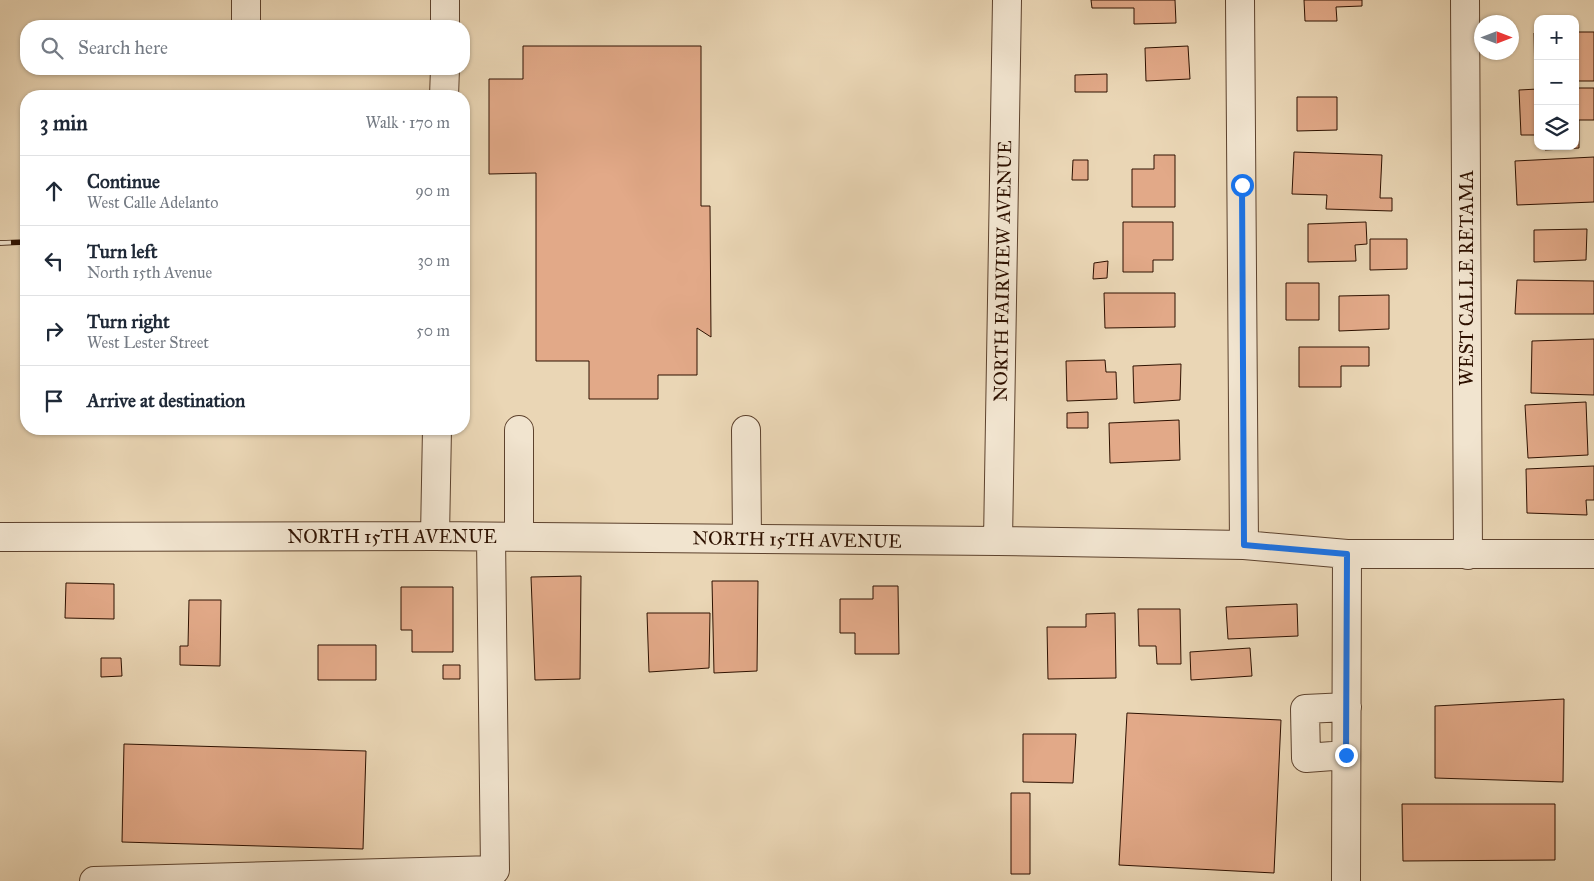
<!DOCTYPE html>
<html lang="en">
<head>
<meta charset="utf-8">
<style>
	body { margin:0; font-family:"IM FELL Great Primer",serif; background:#f2f2f3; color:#1f2937 }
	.controls { position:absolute; right:15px; top:15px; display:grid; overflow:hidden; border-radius:10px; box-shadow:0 1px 4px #0004 }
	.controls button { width:45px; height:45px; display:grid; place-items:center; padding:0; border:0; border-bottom:1px solid #e0e1e3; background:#fff; color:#1f2937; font:25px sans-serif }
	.compass { position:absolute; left:1474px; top:15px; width:45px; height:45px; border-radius:50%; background:#fff; box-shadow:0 1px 4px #0004; rotate:90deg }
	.stop { position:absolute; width:15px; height:15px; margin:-11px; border:4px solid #1a73e8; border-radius:50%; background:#fff }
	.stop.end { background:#1a73e8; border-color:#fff; box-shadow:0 1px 5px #0008 }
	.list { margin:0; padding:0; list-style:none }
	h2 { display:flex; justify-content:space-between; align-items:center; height:65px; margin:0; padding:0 20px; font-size:21px }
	h2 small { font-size:16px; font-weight:400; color:#747a83 }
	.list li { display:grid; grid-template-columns:32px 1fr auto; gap:15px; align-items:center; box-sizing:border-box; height:70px; padding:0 20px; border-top:1px solid #e0e1e3 }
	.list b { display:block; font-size:19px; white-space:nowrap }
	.list p { margin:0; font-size:16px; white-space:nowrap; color:#747a83 }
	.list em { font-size:16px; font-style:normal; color:#747a83 }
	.icon { flex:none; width:28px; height:28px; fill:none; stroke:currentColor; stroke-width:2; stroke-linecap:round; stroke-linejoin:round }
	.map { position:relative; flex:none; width:1594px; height:881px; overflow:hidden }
	.search { position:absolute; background:#fff; box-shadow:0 1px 4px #0004; left:20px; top:20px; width:450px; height:55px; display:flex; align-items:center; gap:12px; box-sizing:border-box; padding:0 18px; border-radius:20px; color:#747a83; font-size:19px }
	.panel { position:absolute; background:#fff; box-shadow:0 1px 4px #0004; left:20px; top:90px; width:450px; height:345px; border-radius:20px }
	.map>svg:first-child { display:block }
	.building { fill:#e2a988; stroke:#2e1100 }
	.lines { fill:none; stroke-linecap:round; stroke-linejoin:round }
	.minor-casing { stroke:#5d422d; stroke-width:30 }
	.minor { stroke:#f1e4cf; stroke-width:28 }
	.rail-casing { stroke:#2e1100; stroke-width:5.5 }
	.rail { stroke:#f1e4cf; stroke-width:4; stroke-dasharray:11; stroke-linecap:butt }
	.route { stroke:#1a73e8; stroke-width:6 }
	.labels { text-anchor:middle; stroke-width:5; stroke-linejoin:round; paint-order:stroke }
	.street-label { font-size:19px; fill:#2e1100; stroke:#f1e4cf }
</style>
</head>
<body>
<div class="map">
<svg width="1594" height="881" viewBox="0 0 1594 881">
	<rect width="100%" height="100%" fill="#ead6b5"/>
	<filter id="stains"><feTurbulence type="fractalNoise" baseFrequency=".004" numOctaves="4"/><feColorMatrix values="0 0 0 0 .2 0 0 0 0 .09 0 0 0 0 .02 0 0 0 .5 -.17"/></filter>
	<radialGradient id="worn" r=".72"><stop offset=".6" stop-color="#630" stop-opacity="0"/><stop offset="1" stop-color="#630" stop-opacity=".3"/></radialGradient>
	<!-- building -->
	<path class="building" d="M 1091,0 L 1175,0 L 1176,23 L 1134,24 L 1134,8 L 1092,8 Z
		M 1304,0 L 1362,0 L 1362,6 L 1336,7 L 1337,21 L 1305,21 Z
		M 1575,32 L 1594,32 L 1594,81 L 1575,81 Z
		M 1534,33 L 1538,33 L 1538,82 L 1535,82 Z
		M 523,46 L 701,46 L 701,206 L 710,206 L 711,337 L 697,328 L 697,375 L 658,375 L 658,399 L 589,399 L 589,361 L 536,361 L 536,173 L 489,174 L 489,79 L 523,79 Z
		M 1188,46 L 1190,79 L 1146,81 L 1145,48 Z
		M 1107,74 L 1107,92 L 1075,92 L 1075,75 Z
		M 1575,88 L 1594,88 L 1594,120 L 1579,120 L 1579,148 L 1545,150 L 1545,146 L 1575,146 Z
		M 1538,89 L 1538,135 L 1521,135 L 1519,90 Z
		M 1297,97 L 1337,97 L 1337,130 L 1297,131 Z
		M 1294,152 L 1382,155 L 1380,198 L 1392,198 L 1392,211 L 1326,209 L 1327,195 L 1292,194 Z
		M 1154,155 L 1175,155 L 1175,207 L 1132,207 L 1132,169 L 1154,169 Z
		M 1594,157 L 1594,202 L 1517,205 L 1515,161 Z
		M 1073,160 L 1088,160 L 1088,180 L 1072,180 Z
		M 1123,222 L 1173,222 L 1173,260 L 1153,260 L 1153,272 L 1123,272 Z
		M 1366,222 L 1367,244 L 1355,245 L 1356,261 L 1308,262 L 1308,224 Z
		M 1587,229 L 1586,260 L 1534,262 L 1534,230 Z
		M 1370,239 L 1407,239 L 1407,269 L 1370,270 Z
		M 1108,261 L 1107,278 L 1093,279 L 1094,263 Z
		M 1517,280 L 1594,281 L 1594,314 L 1515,314 Z
		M 1286,283 L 1319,283 L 1319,320 L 1286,320 Z
		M 1104,293 L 1175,293 L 1175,327 L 1105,328 Z
		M 1389,295 L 1389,329 L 1339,331 L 1339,296 Z
		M 1594,339 L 1594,395 L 1531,393 L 1532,341 Z
		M 1299,347 L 1369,347 L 1369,366 L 1341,366 L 1341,387 L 1299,387 Z
		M 1105,360 L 1106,372 L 1116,372 L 1117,399 L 1067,401 L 1066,361 Z
		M 1181,364 L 1180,400 L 1134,403 L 1133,366 Z
		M 1586,402 L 1588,455 L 1528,458 L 1525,405 Z
		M 1088,412 L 1088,428 L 1067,428 L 1067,413 Z
		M 1179,420 L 1180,460 L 1110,463 L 1109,423 Z
		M 1594,466 L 1594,500 L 1586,500 L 1587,515 L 1527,513 L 1526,469 Z
		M 581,576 L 580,679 L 535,680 L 531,577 Z
		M 712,581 L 758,581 L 757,671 L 714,673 Z
		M 66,583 L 114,584 L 114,619 L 65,618 Z
		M 873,586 L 898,586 L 899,654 L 855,654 L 855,633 L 840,633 L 840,599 L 873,599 Z
		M 401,587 L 453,587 L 453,652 L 412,652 L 412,630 L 401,630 Z
		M 189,600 L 221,600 L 220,666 L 180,665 L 180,646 L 188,646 Z
		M 1297,604 L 1298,636 L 1228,639 L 1226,607 Z
		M 1138,609 L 1180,609 L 1181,664 L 1157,664 L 1156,646 L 1139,646 Z
		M 647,613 L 710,613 L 709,668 L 649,672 Z
		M 1115,613 L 1116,678 L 1048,679 L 1047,627 L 1086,627 L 1086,614 Z
		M 318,645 L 376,645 L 376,680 L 318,680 Z
		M 1250,648 L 1252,676 L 1191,680 L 1190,652 Z
		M 101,658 L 121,658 L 122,676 L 101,677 Z
		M 443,665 L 460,665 L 460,679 L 443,679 Z
		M 1564,699 L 1563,782 L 1435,778 L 1435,706 Z
		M 1127,713 L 1281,720 L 1274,873 L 1119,865 Z
		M 1023,734 L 1076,734 L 1073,783 L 1023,782 Z
		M 124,744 L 366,751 L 363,849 L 122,842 Z
		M 1011,793 L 1030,793 L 1030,874 L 1011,874 Z
		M 1402,804 L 1555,804 L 1555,860 L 1403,861 Z"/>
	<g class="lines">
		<!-- minor casing -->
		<g class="minor-casing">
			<path id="minor" d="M 1240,0 L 1244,545
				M 1465,0 L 1468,555
				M 246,26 L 246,0
				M 445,26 L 445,0
				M 444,96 L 445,69
				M 746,430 L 747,539
				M 435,536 L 437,429
				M 0,537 L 435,536 L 998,541 L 1244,545 L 1347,554 L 1594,554
				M 519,537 L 519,430
				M 998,541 L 1007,0
				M 1346,755 L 1306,758 L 1305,709 L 1347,707
				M 94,881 L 495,870 L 491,537
				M 1346,881 L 1347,554"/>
		</g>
		<!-- minor -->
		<use href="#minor" class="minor"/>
		<!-- rail casing -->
		<g class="rail-casing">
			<path id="rail" d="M 0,243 L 26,242"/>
		</g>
		<!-- rail -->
		<use href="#rail" class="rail"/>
	</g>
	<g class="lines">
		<!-- route -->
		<path class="route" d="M 1242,185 L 1244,545 L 1347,554 L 1346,755"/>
	</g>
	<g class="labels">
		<!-- street labels -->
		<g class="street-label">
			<text transform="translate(1002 271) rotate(-89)" y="7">NORTH FAIRVIEW AVENUE</text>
			<text transform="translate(1466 278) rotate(-90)" y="7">WEST CALLE RETAMA</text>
			<text x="392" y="543">NORTH 15TH AVENUE</text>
			<text transform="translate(797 539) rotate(1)" y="7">NORTH 15TH AVENUE</text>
		</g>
	</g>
	<rect width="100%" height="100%" filter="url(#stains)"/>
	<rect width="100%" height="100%" fill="url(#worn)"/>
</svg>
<div class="controls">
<button>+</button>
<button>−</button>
<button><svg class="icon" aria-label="layers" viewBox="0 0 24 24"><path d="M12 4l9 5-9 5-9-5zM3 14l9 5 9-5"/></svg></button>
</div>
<svg class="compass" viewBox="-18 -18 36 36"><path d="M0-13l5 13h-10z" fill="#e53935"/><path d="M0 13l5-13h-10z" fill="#747a83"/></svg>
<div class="stop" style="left:1242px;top:185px"></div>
<div class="stop end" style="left:1346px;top:755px"></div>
<div class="search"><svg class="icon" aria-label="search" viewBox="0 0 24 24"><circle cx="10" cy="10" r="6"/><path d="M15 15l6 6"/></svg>Search here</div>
<section class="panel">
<h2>3 min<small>Walk · 170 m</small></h2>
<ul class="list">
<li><svg class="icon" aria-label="ahead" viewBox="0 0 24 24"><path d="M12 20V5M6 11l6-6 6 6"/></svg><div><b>Continue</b><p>West Calle Adelanto</p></div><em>90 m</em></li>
<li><svg class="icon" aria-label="left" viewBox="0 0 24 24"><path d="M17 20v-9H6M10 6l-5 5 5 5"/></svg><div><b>Turn left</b><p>North 15th Avenue</p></div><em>30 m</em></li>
<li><svg class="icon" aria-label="right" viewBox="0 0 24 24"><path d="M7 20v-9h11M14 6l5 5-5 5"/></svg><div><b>Turn right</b><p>West Lester Street</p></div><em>50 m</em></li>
<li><svg class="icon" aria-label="arrive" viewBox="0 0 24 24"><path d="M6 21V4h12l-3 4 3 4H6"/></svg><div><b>Arrive at destination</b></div></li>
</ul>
</section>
</div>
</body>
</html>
